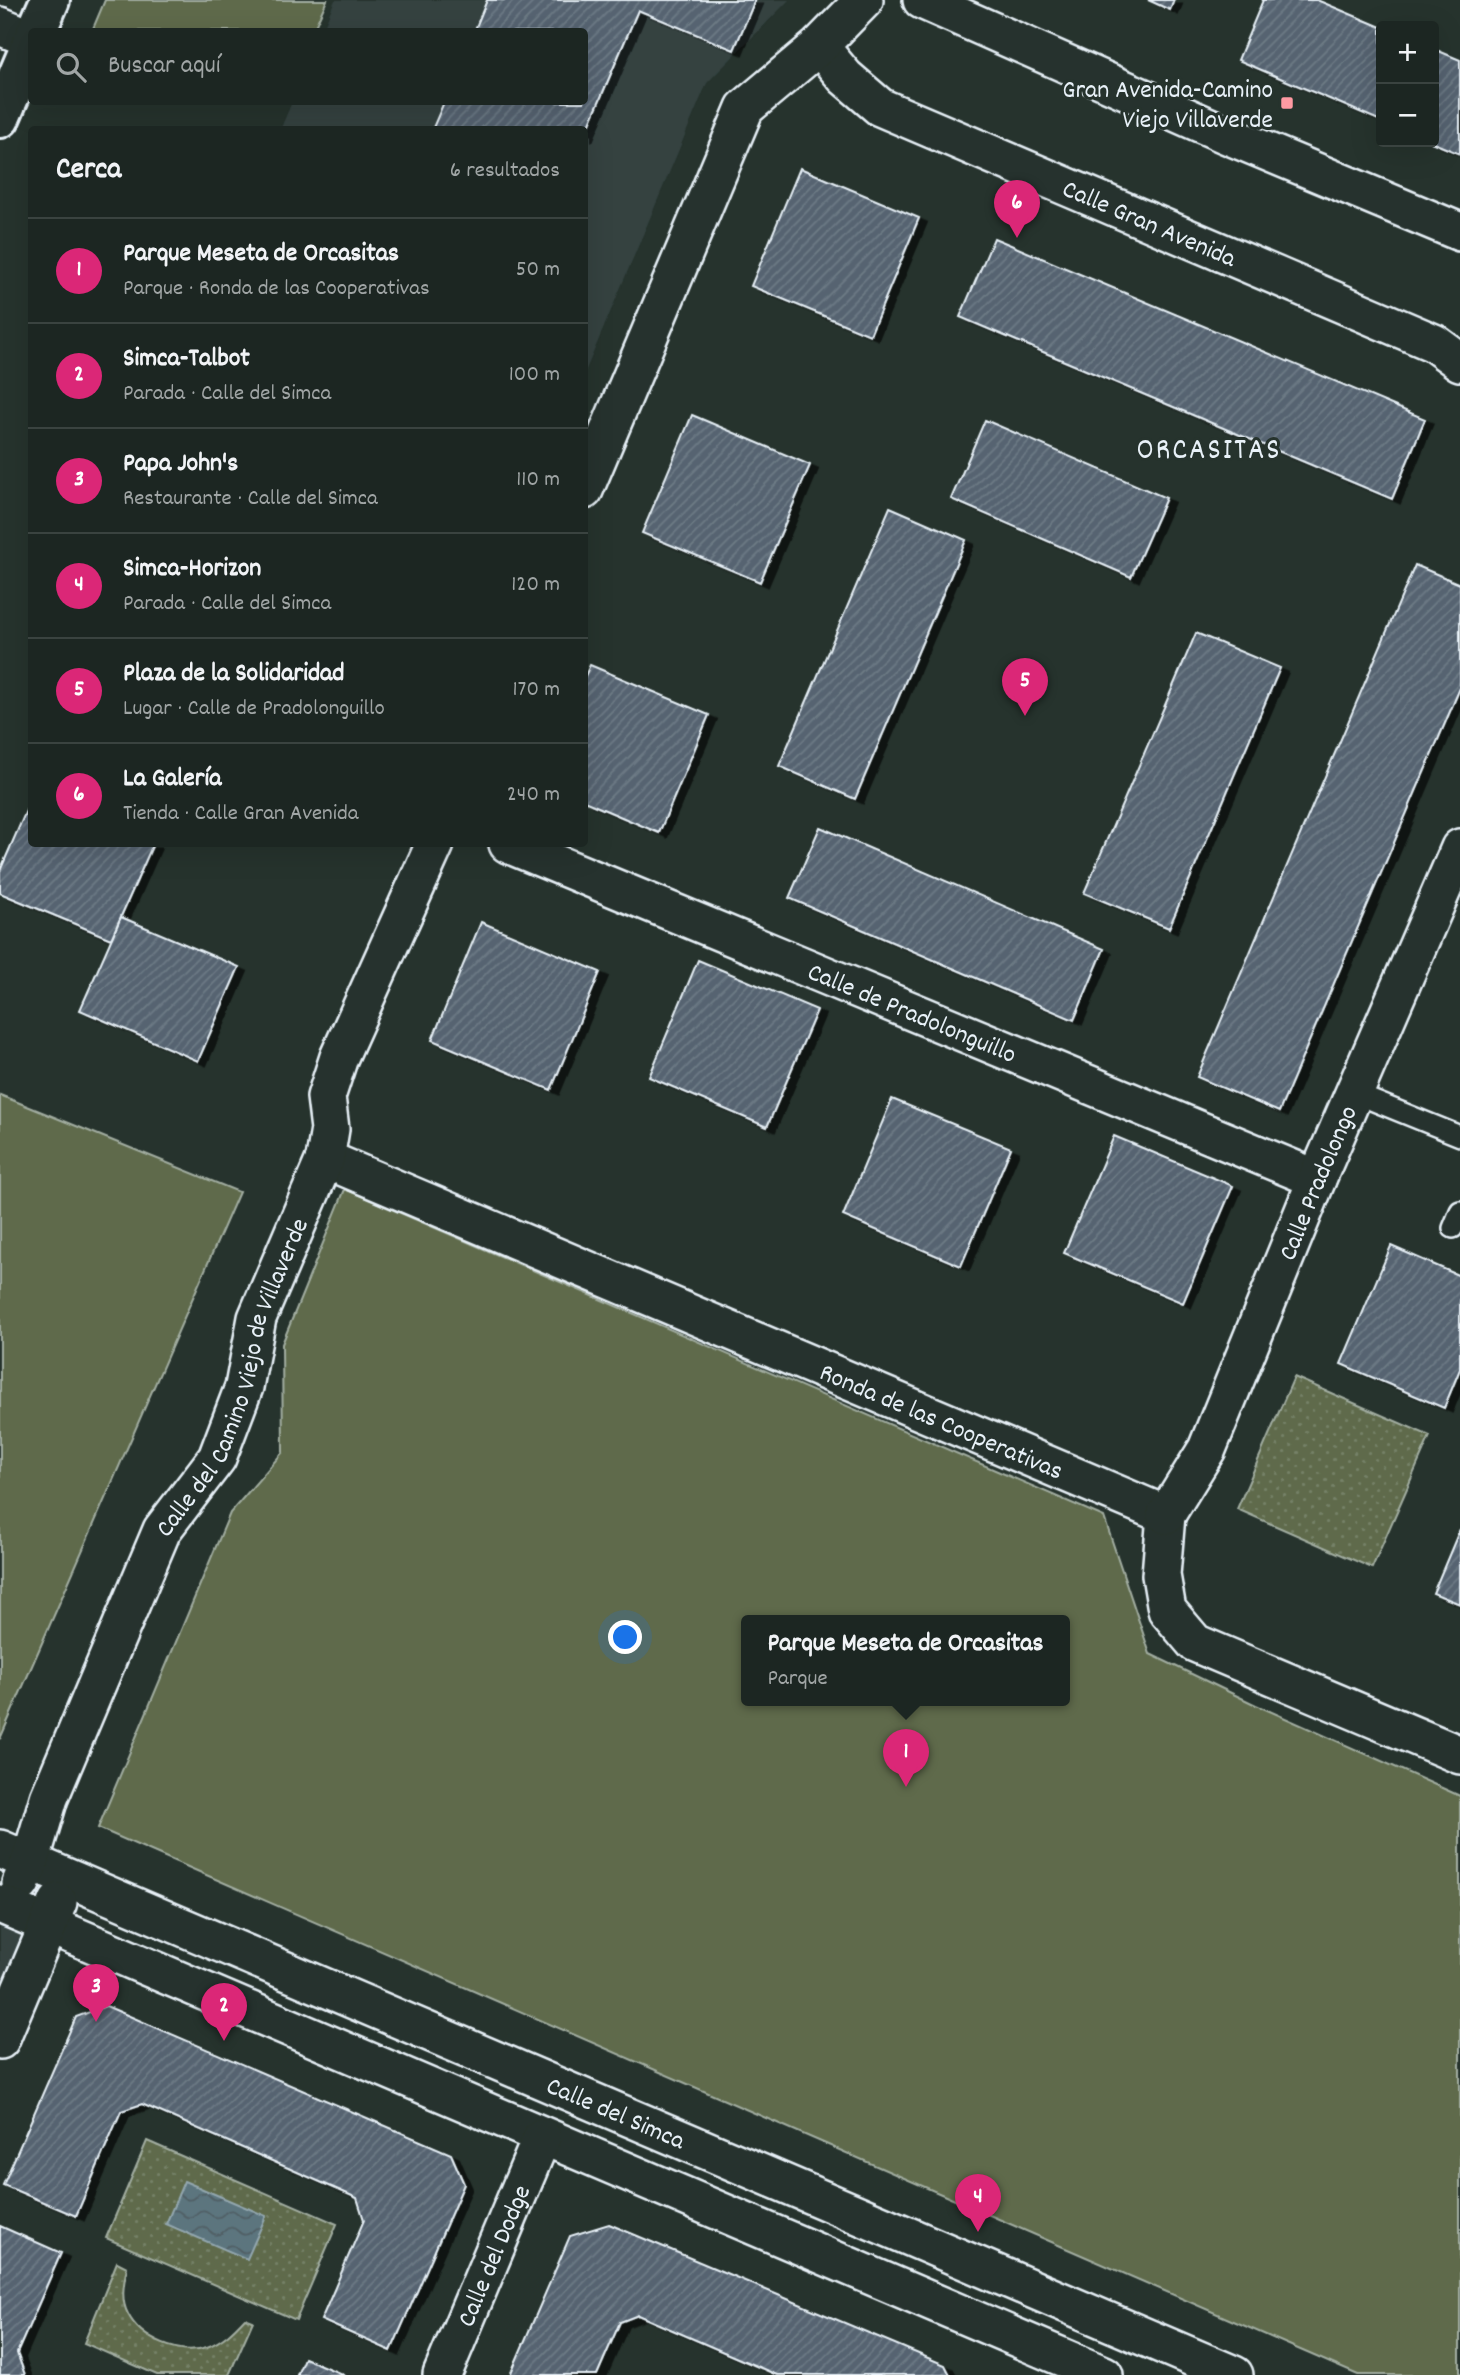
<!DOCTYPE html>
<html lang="es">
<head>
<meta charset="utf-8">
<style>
	body { margin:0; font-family:Dekko,sans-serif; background:#252e2a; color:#f1f3f6 }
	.controls { position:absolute; right:21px; top:21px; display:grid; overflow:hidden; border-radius:7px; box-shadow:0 7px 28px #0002 }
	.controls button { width:63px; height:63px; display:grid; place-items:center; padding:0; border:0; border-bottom:2px solid #3a4340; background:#1c2622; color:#f1f3f6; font:35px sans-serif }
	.you { position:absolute; left:626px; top:1638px; width:24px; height:24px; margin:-18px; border:5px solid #fff; border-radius:50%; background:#1a73e8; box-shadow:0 0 0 10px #1a73e833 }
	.badge { display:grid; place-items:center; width:46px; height:46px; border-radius:50%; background:#db2777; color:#fff; font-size:23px; font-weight:700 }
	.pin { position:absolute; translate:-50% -58px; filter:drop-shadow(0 2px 4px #0008) }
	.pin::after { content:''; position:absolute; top:37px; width:24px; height:21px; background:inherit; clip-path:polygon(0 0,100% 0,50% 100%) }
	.popup { position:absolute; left:741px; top:1615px; width:329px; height:91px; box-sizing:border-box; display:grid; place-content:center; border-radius:7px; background:#1c2622; filter:drop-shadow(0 2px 5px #0005); font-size:23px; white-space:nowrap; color:#a0a5a5 }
	.popup b { font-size:26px; color:#f1f3f6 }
	.popup::after { content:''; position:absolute; left:50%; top:100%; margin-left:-14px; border:14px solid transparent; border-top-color:#1c2622 }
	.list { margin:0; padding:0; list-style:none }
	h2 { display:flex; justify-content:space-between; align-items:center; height:91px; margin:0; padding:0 28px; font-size:30px }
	h2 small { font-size:23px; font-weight:400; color:#a0a5a5 }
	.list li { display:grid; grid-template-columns:46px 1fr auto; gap:21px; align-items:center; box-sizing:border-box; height:105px; padding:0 28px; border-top:2px solid #3a4340 }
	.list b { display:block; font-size:26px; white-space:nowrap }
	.list p { margin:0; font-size:23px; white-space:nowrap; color:#a0a5a5 }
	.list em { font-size:23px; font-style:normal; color:#a0a5a5 }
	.icon { flex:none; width:38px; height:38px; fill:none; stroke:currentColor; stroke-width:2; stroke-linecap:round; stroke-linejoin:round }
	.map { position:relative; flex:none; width:1460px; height:2375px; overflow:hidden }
	.search { position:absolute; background:#1c2622; box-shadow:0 7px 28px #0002; left:28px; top:28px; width:560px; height:77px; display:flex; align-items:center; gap:18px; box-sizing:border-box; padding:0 24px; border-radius:7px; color:#a0a5a5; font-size:26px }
	.panel { position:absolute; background:#1c2622; box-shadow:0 7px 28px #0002; left:28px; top:126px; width:560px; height:721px; border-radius:7px }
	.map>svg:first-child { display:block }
	.built { fill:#344241 }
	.park { fill:#5e6b4c; stroke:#a3aea2; stroke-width:2; fill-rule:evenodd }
	.garden { fill:url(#garden-dots); stroke:#a3aea2; stroke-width:2 }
	.water { fill:url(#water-waves); stroke:#93a7af; stroke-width:2 }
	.building { fill:url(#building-hatch); stroke:#e8f1f8; stroke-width:2; filter:url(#shadow) }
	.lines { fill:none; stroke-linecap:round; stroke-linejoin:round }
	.lane-casing { stroke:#e8f1f8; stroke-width:24 }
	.street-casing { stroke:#e8f1f8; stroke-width:42 }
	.secondary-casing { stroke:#e8f1f8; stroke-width:44 }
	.lane { stroke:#26332d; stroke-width:19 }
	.street { stroke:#26332d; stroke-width:37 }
	.secondary { stroke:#26332d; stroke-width:38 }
	.poi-dot { fill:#ff9aa2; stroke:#26332d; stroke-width:2.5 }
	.labels { text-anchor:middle; stroke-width:6; stroke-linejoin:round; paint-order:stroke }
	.poi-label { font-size:26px; fill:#e8f1f8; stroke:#26332d; text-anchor:end }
	.street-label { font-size:26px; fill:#e8f1f8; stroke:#26332d }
	.quarter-label { font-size:30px; letter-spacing:2px; fill:#e8f1f8; stroke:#26332d }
</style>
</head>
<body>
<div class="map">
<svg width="1460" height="2375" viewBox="0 0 1460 2375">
	<defs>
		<pattern id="garden-dots" width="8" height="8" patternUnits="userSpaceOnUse" patternTransform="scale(1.75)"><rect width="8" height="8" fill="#5e6b4c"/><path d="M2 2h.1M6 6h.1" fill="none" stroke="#758167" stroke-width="1.8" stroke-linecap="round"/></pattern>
		<pattern id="water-waves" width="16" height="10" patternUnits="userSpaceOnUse" patternTransform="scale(1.75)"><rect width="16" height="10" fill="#5b757e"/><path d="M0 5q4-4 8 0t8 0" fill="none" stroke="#505e64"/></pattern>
		<pattern id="building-hatch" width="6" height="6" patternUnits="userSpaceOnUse" patternTransform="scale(1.75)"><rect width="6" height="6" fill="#566471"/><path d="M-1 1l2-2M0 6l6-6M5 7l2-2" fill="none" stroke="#6e7b86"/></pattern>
		<filter id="shadow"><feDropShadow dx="8" dy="4.5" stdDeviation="0" flood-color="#0009"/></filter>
	</defs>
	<rect width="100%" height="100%" fill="#26332d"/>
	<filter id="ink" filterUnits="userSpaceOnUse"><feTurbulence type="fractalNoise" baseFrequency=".0143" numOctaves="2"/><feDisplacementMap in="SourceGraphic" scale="14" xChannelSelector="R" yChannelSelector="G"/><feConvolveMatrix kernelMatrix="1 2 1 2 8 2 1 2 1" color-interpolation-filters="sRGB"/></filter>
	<g filter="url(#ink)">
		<!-- built -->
		<path class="built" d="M 335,0 L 789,0 L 707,83 L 585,372 L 584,130 L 280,130 L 292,102 L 584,102 L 584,32 L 322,31 Z
			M 0,1904 L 48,1926 L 0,2040 Z"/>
		<!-- park -->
		<path class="park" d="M 105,0 L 327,0 L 313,31 L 92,31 Z
			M 0,1095 L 239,1192 L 0,1739 Z
			M 345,1189 L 1104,1517 L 1150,1654 L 1256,1705 L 1460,1796 L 1460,2375 L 1358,2375 L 98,1828 L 230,1513 L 283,1452 L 282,1344 ZM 747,1621 L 1065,1621 L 1065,1701 L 747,1701 Z"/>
		<!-- garden -->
		<path class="garden" d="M 1294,1377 L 1430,1436 L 1372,1568 L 1237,1509 Z
			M 147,2141 L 337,2224 L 296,2320 L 106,2238 Z
			M 117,2262 L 127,2267 C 124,2282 120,2300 128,2314 C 141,2340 180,2356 207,2347 C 223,2341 234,2330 245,2318 L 253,2321 L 229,2375 L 157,2375 L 84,2343 Z"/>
		<!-- water -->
		<path class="water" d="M 184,2181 L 266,2216 L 247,2259 L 166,2224 Z"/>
		<!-- building -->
		<path class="building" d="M 487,0 L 755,0 L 734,50 L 638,10 L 584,137 L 584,130 L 432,130 L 444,102 L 584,102 L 584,32 L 474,32 Z
			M 1148,0 L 1174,0 L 1170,10 Z
			M 1263,0 L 1317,0 L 1381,27 L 1381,121 L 1238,60 Z
			M 1434,49 L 1460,60 L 1460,154 L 1431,142 L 1434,142 Z
			M 800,168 L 919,218 L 870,335 L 751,286 Z
			M 994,238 L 1425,419 L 1392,499 L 960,317 Z
			M 692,415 L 810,465 L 760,582 L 642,533 Z
			M 985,420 L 1166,498 L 1131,577 L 951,499 Z
			M 890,507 L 966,540 L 855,799 L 779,766 Z
			M 1415,565 L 1460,584 L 1460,688 L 1279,1112 L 1197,1077 Z
			M 1196,633 L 1280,668 L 1169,928 L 1084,893 Z
			M 590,665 L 709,715 L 659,833 L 584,801 L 584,678 Z
			M 32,797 L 32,844 L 153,844 L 111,939 L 0,893 L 0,871 Z
			M 820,827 L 1104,949 L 1074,1020 L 789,898 Z
			M 121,917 L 239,967 L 198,1061 L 80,1010 Z
			M 481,922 L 600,972 L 551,1090 L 432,1040 Z
			M 698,960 L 817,1010 L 767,1127 L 649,1077 Z
			M 892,1099 L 1011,1148 L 961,1266 L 843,1216 Z
			M 1114,1136 L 1233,1186 L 1183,1303 L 1064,1253 Z
			M 1391,1246 L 1460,1276 L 1460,1369 L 1444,1408 L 1341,1364 Z
			M 1460,1529 L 1460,1604 L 1433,1593 Z
			M 106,2006 L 451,2154 L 464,2184 L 391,2351 L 321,2320 L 364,2220 L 357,2198 L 142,2104 L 121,2111 L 76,2216 L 3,2185 L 76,2017 Z
			M 609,2224 L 945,2365 L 950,2375 L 777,2375 L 638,2315 L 620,2322 L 597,2375 L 510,2375 L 570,2236 Z
			M 0,2226 L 61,2253 L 17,2353 L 25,2375 L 0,2375 Z
			M 304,2358 L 342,2374 L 343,2375 L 297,2375 Z"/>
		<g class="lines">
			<!-- lane casing -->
			<g class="lane-casing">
				<path id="lane" d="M 1354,1093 L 1460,1136
					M 1453,1228 L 1460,1211"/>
			</g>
			<!-- street casing -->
			<g class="street-casing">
				<g id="street">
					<path d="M 922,0 L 1225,134 L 1460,232"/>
					<path d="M 0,26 L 32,39"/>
					<path id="s1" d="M 819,46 L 845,77 L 880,107 L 1434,343 L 1460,362"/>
					<path d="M 584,490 L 745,108 L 819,46 L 864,0"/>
					<path id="s2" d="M 508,844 L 1317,1179"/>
					<path id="s3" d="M 325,1159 L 1166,1515 L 1161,1575 L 1167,1610 L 1195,1643 L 1460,1755"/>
					<path id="s4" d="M 1166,1515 L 1207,1449 L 1317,1179 L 1460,848"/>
					<path id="s5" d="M 0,1849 L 1234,2375"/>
					<path id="s6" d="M 21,1883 L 30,1862 L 49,1798 L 162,1530 L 217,1458 L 244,1387 L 257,1318 L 325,1159 L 330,1129 L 326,1097 L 339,1057 L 435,844"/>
					<path d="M 0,1904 L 1104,2375"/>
					<path d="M 0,2040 L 58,1902"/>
					<path id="s7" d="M 442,2375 L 542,2137"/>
				</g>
			</g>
			<!-- secondary casing -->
			<g class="secondary-casing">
				<path id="secondary" d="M 36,32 L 50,0
					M 0,118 L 32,43"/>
			</g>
			<!-- lane -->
			<use href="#lane" class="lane"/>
			<!-- street -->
			<use href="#street" class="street"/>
			<!-- secondary -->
			<use href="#secondary" class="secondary"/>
		</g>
	</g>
	<!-- markers -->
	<rect class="poi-dot" x="1280" y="96" width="14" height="14" rx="3.5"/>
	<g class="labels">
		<!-- poi labels -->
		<g class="poi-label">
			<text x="1273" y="97">Gran Avenida-Camino<tspan x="1273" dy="30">Viejo Villaverde</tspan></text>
		</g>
		<!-- street labels -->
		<g class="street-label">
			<text dy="9" stroke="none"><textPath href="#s1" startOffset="380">Calle Gran Avenida</textPath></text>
			<text dy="9" stroke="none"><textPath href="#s2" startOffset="438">Calle de Pradolonguillo</textPath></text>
			<text dy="9" stroke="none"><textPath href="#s4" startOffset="366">Calle Pradolongo</textPath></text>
			<text dy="9" stroke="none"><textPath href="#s6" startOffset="551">Calle del Camino Viejo de Villaverde</textPath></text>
			<text dy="9" stroke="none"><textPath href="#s3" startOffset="670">Ronda de las Cooperativas</textPath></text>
			<text dy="9" stroke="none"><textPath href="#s5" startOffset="670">Calle del Simca</textPath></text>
			<text dy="9" stroke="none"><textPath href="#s7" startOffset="130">Calle del Dodge</textPath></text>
		</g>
		<!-- quarter labels -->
		<g class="quarter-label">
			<text x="1209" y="458">ORCASITAS</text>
		</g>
	</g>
</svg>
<div class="controls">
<button>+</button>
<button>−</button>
</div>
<div class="you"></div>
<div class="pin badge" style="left:906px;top:1787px">1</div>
<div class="popup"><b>Parque Meseta de Orcasitas</b>Parque</div>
<div class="pin badge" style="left:224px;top:2041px">2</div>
<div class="pin badge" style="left:96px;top:2022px">3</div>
<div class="pin badge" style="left:978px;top:2232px">4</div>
<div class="pin badge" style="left:1025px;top:716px">5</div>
<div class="pin badge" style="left:1017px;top:238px">6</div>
<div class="search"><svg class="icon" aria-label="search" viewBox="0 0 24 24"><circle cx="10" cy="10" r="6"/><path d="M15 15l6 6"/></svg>Buscar aquí</div>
<section class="panel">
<h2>Cerca<small>6 resultados</small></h2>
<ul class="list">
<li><span class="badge">1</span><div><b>Parque Meseta de Orcasitas</b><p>Parque · Ronda de las Cooperativas</p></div><em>50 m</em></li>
<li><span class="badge">2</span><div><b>Simca-Talbot</b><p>Parada · Calle del Simca</p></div><em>100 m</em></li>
<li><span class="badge">3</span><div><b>Papa John's</b><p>Restaurante · Calle del Simca</p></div><em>110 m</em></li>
<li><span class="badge">4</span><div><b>Simca-Horizon</b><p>Parada · Calle del Simca</p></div><em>120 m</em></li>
<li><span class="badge">5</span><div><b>Plaza de la Solidaridad</b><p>Lugar · Calle de Pradolonguillo</p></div><em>170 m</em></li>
<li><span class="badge">6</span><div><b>La Galería</b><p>Tienda · Calle Gran Avenida</p></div><em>240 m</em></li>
</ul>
</section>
</div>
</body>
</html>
